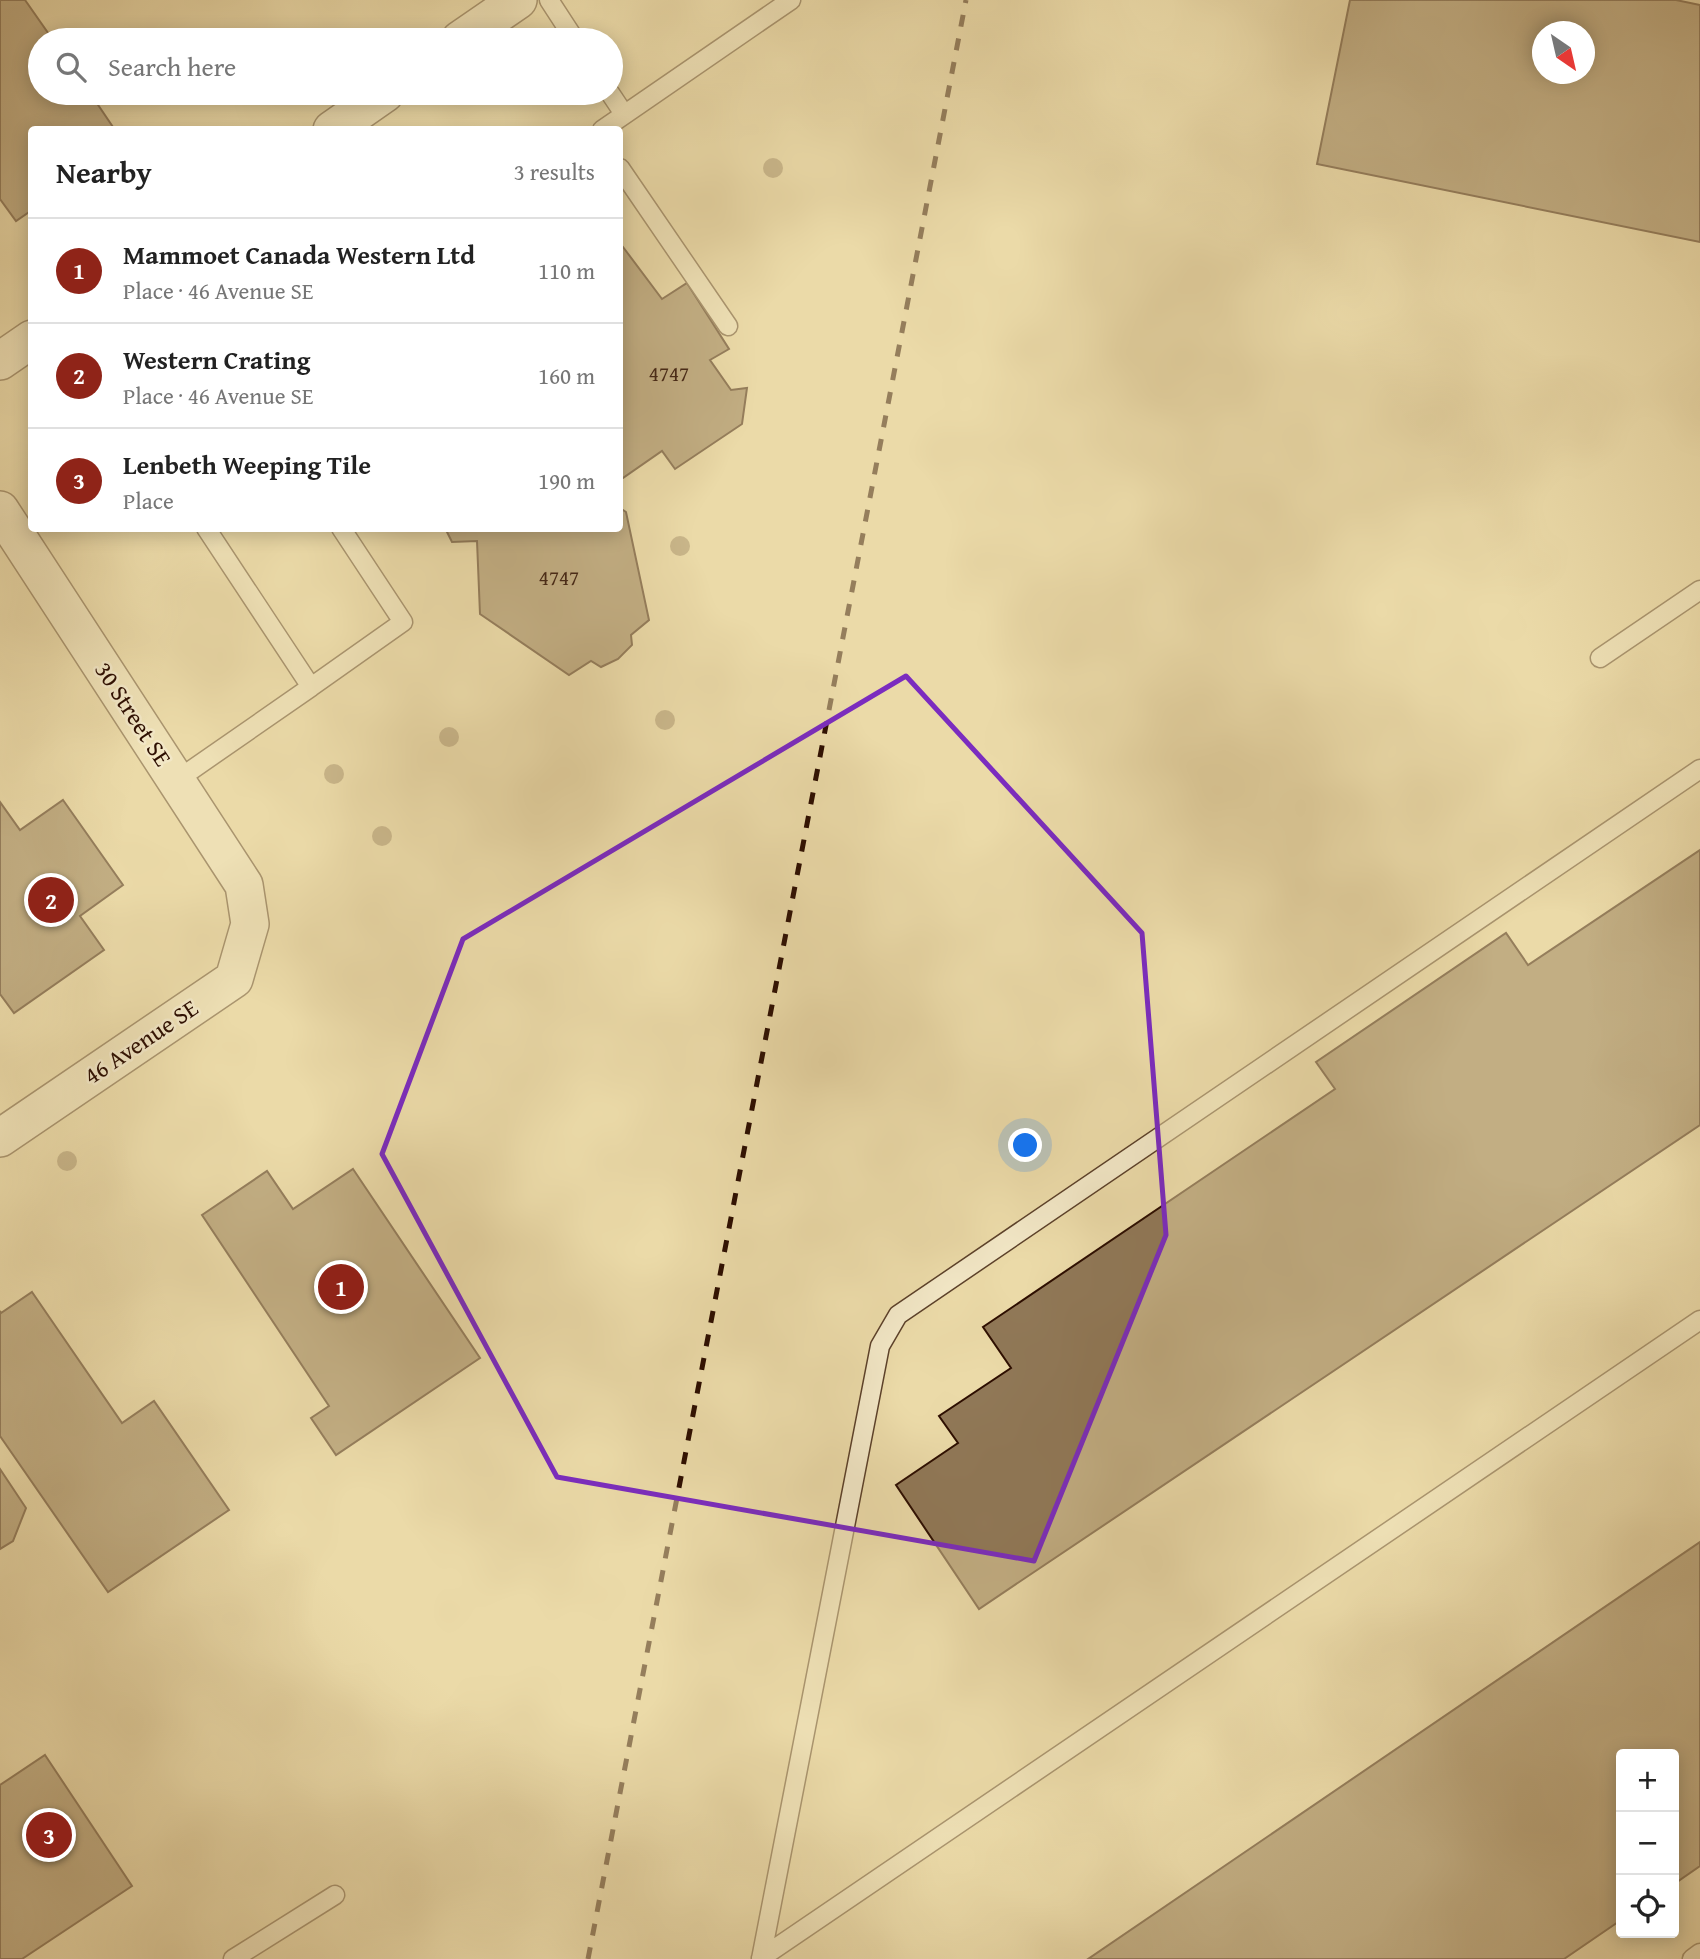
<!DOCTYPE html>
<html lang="en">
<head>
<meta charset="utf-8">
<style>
	body { margin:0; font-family:"Gentium Book Plus",serif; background:#f2f2f2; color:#222 }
	.controls { position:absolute; right:21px; bottom:21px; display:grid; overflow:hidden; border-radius:7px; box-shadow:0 4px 18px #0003 }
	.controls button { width:63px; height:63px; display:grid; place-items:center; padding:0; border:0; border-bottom:2px solid #e0e0e0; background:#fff; color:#222; font:35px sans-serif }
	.compass { position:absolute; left:1532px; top:21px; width:63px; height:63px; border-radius:50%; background:#fff; box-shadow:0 4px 18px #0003; rotate:146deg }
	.you { position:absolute; left:1026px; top:1146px; width:24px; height:24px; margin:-18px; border:5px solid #fff; border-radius:50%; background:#1a73e8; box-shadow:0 0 0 10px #1a73e833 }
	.badge { display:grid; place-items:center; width:46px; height:46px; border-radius:50%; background:#8f2418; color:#fff; font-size:23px; font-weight:700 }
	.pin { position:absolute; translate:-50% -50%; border:4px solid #fff; box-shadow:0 2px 7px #0006 }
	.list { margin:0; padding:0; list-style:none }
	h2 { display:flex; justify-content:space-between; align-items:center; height:91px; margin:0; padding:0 28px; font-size:30px }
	h2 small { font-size:23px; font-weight:400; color:#767676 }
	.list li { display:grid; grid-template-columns:46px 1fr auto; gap:21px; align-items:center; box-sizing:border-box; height:105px; padding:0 28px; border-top:2px solid #e0e0e0 }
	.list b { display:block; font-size:26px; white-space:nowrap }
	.list p { margin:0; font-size:23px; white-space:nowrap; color:#767676 }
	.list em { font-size:23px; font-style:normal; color:#767676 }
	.icon { flex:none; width:38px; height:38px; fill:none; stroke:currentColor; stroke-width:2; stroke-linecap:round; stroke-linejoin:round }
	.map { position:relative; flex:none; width:1700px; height:1959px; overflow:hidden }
	.search { position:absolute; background:#fff; box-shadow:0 4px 18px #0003; left:28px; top:28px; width:595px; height:77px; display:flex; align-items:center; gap:18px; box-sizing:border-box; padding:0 24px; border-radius:38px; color:#767676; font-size:26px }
	.panel { position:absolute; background:#fff; box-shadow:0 4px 18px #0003; left:28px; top:126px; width:595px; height:406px; border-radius:7px }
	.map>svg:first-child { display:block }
	.building { fill:#907857; stroke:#2d0e00; stroke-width:2; fill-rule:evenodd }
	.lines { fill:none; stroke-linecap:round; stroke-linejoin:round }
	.lane-casing { stroke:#5c412a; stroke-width:21 }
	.street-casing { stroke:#5c412a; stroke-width:40 }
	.lane { stroke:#f2e7c6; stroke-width:18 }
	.street { stroke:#f2e7c6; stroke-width:37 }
	.rail { stroke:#2d0e00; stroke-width:5; stroke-dasharray:12 12; stroke-linecap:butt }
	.tree { fill:#a18a67 }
	.marked { fill:none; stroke:#7b2cbf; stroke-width:5; stroke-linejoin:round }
	.labels { text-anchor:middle; stroke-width:5; stroke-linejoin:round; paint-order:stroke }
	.number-label { font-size:21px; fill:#462816 }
	.street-label { font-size:24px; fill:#2d0e00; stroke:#f2e7c6 }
</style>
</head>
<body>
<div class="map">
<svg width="1700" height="1959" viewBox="0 0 1700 1959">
	<rect width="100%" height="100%" fill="#ebdaa8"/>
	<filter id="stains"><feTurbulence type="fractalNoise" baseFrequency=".00286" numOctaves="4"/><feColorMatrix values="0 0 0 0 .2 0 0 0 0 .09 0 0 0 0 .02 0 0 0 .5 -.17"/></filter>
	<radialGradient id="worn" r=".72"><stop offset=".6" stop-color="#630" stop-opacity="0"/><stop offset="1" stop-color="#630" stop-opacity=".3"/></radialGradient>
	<!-- building -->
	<path class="building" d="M 0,0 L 25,0 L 53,40 L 40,40 L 40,93 L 90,93 L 115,130 L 32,130 L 32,210 L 16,221 L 0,199 Z
		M 1350,0 L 1676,0 L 1700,5 L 1700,242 L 1317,164 ZM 1542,32 L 1584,32 L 1584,74 L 1542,74 Z
		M 623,247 L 662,299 L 687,283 L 729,349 L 710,360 L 731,390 L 747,388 L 742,424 L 675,469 L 662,451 L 620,480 L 620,249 Z
		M 620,508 L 626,512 L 649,620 L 631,635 L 632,645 L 618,659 L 601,667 L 591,661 L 569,675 L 480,614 L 477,541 L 452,542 L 445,528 L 620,528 Z
		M 63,800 L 123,885 L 80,916 L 104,950 L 14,1013 L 0,994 L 0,802 L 20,830 Z
		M 1700,850 L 1700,1125 L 979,1609 L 896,1485 L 958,1443 L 939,1416 L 1011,1368 L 983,1327 L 1335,1089 L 1316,1062 L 1506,933 L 1528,965 Z
		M 353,1169 L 480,1358 L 336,1455 L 311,1418 L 329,1406 L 202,1215 L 267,1171 L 293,1209 Z
		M 32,1292 L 122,1423 L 154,1401 L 229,1510 L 108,1592 L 0,1436 L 0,1311 L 1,1313 Z
		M 0,1469 L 26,1508 L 13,1541 L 0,1549 Z
		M 1700,1542 L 1700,1866 L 1674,1884 L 1674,1754 L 1621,1754 L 1621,1920 L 1564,1959 L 1088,1959 Z
		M 45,1755 L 132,1886 L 22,1959 L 0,1959 L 0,1785 Z"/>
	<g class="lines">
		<!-- lane casing -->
		<g class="lane-casing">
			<path id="lane" d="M 549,0 L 575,40
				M 610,93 L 624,114
				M 602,130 L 791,0
				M 620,168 L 728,326
				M 1600,658 L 1700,590
				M 311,687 L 403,622 L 341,528
				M 177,780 L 311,687 L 206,528
				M 761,1958 L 1700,1320
				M 233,1959 L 335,1895
				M 761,1959 L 880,1346 L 898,1315 L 1700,769
				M 1692,1959 L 1700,1953"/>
		</g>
		<!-- street casing -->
		<g class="street-casing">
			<path id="street" d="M 460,40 L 518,0
				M 332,130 L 385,93
				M 0,361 L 32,339
				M 0,510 L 244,885 L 250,924 L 234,979 L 0,1138"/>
		</g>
		<!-- lane -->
		<use href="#lane" class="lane"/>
		<!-- street -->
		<use href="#street" class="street"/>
		<!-- rail -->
		<path class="rail" d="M 588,1959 L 966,0"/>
	</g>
	<!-- trees -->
	<g class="tree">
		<circle cx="773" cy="168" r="10"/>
		<circle cx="680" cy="546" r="10"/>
		<circle cx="665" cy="720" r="10"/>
		<circle cx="449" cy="737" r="10"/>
		<circle cx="334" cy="774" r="10"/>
		<circle cx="382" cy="836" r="10"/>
		<circle cx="67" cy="1161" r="10"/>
	</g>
	<!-- marked area -->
	<path d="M0 0H1700V1959H0ZM 906,676 L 1142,933 L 1166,1235 L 1034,1561 L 557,1477 L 382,1154 L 463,939 Z" fill="#ebdaa8" fill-opacity=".55" fill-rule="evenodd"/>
	<path class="marked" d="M 906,676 L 1142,933 L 1166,1235 L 1034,1561 L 557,1477 L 382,1154 L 463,939 Z"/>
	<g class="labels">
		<!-- number labels -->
		<g class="number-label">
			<text x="669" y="381">4747</text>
			<text x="559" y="585">4747</text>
		</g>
		<!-- street labels -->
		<g class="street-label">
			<text transform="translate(133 714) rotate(57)" y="8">30 Street SE</text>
			<text transform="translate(141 1042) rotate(-34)" y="8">46 Avenue SE</text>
		</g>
	</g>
	<rect width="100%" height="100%" filter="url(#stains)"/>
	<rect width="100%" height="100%" fill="url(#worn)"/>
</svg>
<div class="controls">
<button>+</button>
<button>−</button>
<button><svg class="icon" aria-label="locate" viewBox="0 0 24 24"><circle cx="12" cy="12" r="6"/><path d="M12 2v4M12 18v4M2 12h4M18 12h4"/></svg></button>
</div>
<svg class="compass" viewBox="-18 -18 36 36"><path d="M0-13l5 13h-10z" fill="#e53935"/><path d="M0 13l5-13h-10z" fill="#767676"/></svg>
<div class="you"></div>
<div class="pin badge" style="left:341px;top:1287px">1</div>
<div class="pin badge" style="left:51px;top:900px">2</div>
<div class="pin badge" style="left:49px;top:1835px">3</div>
<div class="search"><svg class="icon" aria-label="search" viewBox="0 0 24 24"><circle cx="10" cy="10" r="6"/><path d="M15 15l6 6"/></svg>Search here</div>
<section class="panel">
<h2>Nearby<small>3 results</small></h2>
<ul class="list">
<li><span class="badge">1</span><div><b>Mammoet Canada Western Ltd</b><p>Place · 46 Avenue SE</p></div><em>110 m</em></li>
<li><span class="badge">2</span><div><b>Western Crating</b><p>Place · 46 Avenue SE</p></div><em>160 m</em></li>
<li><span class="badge">3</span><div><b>Lenbeth Weeping Tile</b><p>Place</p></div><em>190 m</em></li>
</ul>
</section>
</div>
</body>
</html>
